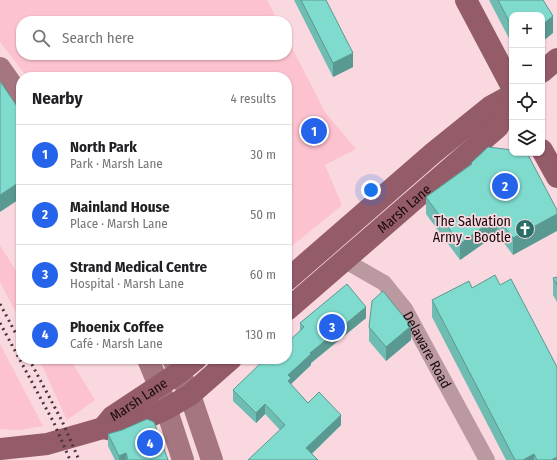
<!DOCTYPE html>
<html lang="en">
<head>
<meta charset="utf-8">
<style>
	body { margin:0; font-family:"Fira Sans Condensed",sans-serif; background:#f2f2f2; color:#202124 }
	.controls { position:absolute; right:12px; top:12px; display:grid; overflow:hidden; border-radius:8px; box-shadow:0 1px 3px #0004 }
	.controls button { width:36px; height:36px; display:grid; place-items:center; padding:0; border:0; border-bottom:1px solid #e0e0e0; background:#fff; color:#202124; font:20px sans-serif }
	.you { position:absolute; left:371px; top:190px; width:14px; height:14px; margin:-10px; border:3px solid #fff; border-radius:50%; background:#1a73e8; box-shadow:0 0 0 6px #1a73e833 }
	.badge { display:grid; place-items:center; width:26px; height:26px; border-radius:50%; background:#2563eb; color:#fff; font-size:13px; font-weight:700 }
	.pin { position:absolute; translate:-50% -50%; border:2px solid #fff; box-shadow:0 1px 4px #0006 }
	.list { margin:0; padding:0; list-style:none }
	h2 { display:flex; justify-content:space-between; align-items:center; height:52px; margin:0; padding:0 16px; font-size:17px }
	h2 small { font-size:13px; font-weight:400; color:#757577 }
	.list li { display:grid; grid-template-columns:26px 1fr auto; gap:12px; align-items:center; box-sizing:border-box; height:60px; padding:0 16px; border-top:1px solid #e0e0e0 }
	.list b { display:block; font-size:15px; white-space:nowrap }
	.list p { margin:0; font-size:13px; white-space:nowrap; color:#757577 }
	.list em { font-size:13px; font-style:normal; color:#757577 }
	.icon { flex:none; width:22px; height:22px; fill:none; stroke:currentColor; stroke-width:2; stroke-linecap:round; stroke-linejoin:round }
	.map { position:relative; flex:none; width:557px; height:460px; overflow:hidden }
	.search { position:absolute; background:#fff; box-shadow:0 1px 3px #0004; left:16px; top:16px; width:276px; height:44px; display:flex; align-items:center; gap:10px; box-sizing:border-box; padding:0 14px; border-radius:16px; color:#757577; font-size:15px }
	.panel { position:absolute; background:#fff; box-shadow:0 1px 3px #0004; left:16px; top:72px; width:276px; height:292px; border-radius:16px }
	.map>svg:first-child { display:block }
	.green { fill:#fdc2cf }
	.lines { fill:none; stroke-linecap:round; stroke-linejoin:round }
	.street { stroke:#ba99a0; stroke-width:16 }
	.secondary { stroke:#a57580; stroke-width:22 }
	.primary { stroke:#945b69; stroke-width:22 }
	.rail { stroke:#463539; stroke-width:3; stroke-dasharray:2 4; stroke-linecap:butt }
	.wall { fill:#6ebcb2 }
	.shaded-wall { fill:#5a9991 }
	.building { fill:#80dbcf; stroke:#5a9991 }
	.labels { text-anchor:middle; stroke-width:3.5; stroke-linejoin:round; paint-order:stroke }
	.street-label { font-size:14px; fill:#170a0d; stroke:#fad8df }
	.poi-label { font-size:14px; fill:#170a0d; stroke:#fad8df; text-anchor:end }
</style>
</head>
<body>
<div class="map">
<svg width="557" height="460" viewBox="0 0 557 460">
	<rect width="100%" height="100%" fill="#fad8df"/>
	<!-- green -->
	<path class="green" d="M 0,0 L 267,0 L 278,21 L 21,21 L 21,55 L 287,55 L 287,38 L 325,112 L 356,149 L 325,165 L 342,205 L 287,250 L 287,77 L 27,77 L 0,42 Z
		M 0,245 L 21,279 L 21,322 L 0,282 Z
		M 0,344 L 43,426 L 19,430 L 0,429 Z
		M 39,359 L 70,359 L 95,400 L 67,420 Z"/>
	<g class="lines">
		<!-- street -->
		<path class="street" id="s1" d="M 344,260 L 384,283 L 405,309 L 487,460"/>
		<!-- secondary -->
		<path class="secondary" d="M 0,68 L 21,98
			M 148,359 L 159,386 L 183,460
			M 173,359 L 190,395 L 212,460"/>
		<!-- primary -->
		<g class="primary">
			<path d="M 466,0 L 512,87"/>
			<path d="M 542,72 L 557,59"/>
			<path d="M 542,150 L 557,177"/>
			<path d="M 287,280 L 433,153 L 490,107 L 512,95"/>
			<path id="s2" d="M 287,310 L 498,127 L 512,100"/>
			<path id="s3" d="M 103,428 L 112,417 L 180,372 L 196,359"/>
			<path d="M 0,449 L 47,444 L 103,428 L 117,431 L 166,409 L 190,395 L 231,359"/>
		</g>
		<!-- rail -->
		<path class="rail" d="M 0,304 L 21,343
			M 0,323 L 54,423 L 70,460
			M 29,359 L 62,421 L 79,460"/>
	</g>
	<!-- wall -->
	<path class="wall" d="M 294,0 L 326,0 L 353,67 L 333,77 Z
		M 489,0 L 543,0 L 553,33 L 512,15 L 512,44 Z
		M 527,153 L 513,255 L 497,234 L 460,260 L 426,214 L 426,197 L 471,164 L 471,163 Z
		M 557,277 L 557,302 L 553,295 L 553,278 Z
		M 432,300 L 557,460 L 506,460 L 432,317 Z
		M 366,318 L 311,363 L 311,365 L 291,384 L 291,385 L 308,403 L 341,425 L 312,454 L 280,430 L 265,414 L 256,423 L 233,401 L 233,390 L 287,359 L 300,330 L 300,323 Z
		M 369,327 L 411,340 L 386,361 L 369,341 Z
		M 108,434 L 168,460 L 115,460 L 108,446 Z"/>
	<!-- shaded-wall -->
	<path class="shaded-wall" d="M 553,16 L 553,33 L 542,42 L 542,25 Z
		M 353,53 L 353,67 L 333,77 L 333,63 Z
		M 21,181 L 21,198 L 0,212 L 0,195 Z
		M 557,214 L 557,231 L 513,255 L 513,238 Z
		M 497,217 L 497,234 L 460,260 L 460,244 Z
		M 366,307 L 366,318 L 311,363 L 311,365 L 291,384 L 291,388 L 288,381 L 288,375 L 310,353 Z
		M 411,326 L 411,340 L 386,361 L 386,347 Z
		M 265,404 L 265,414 L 256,423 L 256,413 Z
		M 341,415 L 341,425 L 306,459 L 306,448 Z
		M 126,453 L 126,460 L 119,460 L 119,456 Z
		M 534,454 L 534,460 L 523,460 Z
		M 557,457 L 557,460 L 551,460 Z"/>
	<!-- building -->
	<path class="building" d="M 301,0 L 326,0 L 353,53 L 333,63 Z
		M 498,0 L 543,0 L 553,16 L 542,25 L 542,15 L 512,15 L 512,27 Z
		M 0,81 L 21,112 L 21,181 L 0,195 Z
		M 488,147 L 512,150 L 512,153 L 527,153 L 557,210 L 557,214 L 513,238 L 497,217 L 460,244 L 426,197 L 472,164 L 471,163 Z
		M 495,275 L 500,285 L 511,279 L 557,367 L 557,457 L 551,460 L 537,460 L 534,454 L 523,460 L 515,460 L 432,300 L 469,281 L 472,288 Z
		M 557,277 L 557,285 L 553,278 Z
		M 347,284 L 366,307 L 310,353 L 311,354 L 288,375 L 291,378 L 288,381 L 308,403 L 319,392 L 341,415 L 306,448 L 318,460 L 248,460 L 285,425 L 265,404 L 256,413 L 233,390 L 265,359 L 287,359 L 287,343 L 304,327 L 300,323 Z
		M 383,291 L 411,326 L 386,347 L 369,327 L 372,301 Z
		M 147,419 L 154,422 L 168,460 L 128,460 L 126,453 L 119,456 L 108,434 L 122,430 Z"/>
	<!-- icons -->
	<defs>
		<g id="church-disc" transform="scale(1)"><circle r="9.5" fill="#276f67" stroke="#fad8df"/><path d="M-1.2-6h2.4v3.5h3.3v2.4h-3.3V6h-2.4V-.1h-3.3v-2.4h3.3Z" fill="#fff"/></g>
	</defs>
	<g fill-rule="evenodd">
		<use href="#church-disc" x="525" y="229"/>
	</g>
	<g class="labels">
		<!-- street labels -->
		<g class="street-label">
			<text dy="5" stroke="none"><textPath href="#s2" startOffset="155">Marsh Lane</textPath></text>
			<text dy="5" stroke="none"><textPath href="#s1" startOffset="126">Delaware Road</textPath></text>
			<text dy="5" stroke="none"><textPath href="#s3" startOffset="46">Marsh Lane</textPath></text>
		</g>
		<!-- poi labels -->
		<g class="poi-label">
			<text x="511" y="226">The Salvation<tspan x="511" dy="16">Army - Bootle</tspan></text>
		</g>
	</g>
</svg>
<div class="controls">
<button>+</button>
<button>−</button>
<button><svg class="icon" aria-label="locate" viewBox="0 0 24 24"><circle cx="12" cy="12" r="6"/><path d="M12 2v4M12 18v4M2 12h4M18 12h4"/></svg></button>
<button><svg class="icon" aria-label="layers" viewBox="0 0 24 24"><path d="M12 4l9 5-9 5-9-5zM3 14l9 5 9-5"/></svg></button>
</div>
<div class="you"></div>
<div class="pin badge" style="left:314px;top:131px">1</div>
<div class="pin badge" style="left:505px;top:186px">2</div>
<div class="pin badge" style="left:332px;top:327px">3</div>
<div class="pin badge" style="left:150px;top:443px">4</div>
<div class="search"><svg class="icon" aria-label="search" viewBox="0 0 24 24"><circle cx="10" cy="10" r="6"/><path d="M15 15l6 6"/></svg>Search here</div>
<section class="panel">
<h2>Nearby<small>4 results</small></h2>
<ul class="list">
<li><span class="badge">1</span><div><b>North Park</b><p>Park · Marsh Lane</p></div><em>30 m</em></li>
<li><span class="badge">2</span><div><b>Mainland House</b><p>Place · Marsh Lane</p></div><em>50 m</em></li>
<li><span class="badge">3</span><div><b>Strand Medical Centre</b><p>Hospital · Marsh Lane</p></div><em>60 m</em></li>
<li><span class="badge">4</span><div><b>Phoenix Coffee</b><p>Café · Marsh Lane</p></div><em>130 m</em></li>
</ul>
</section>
</div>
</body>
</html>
